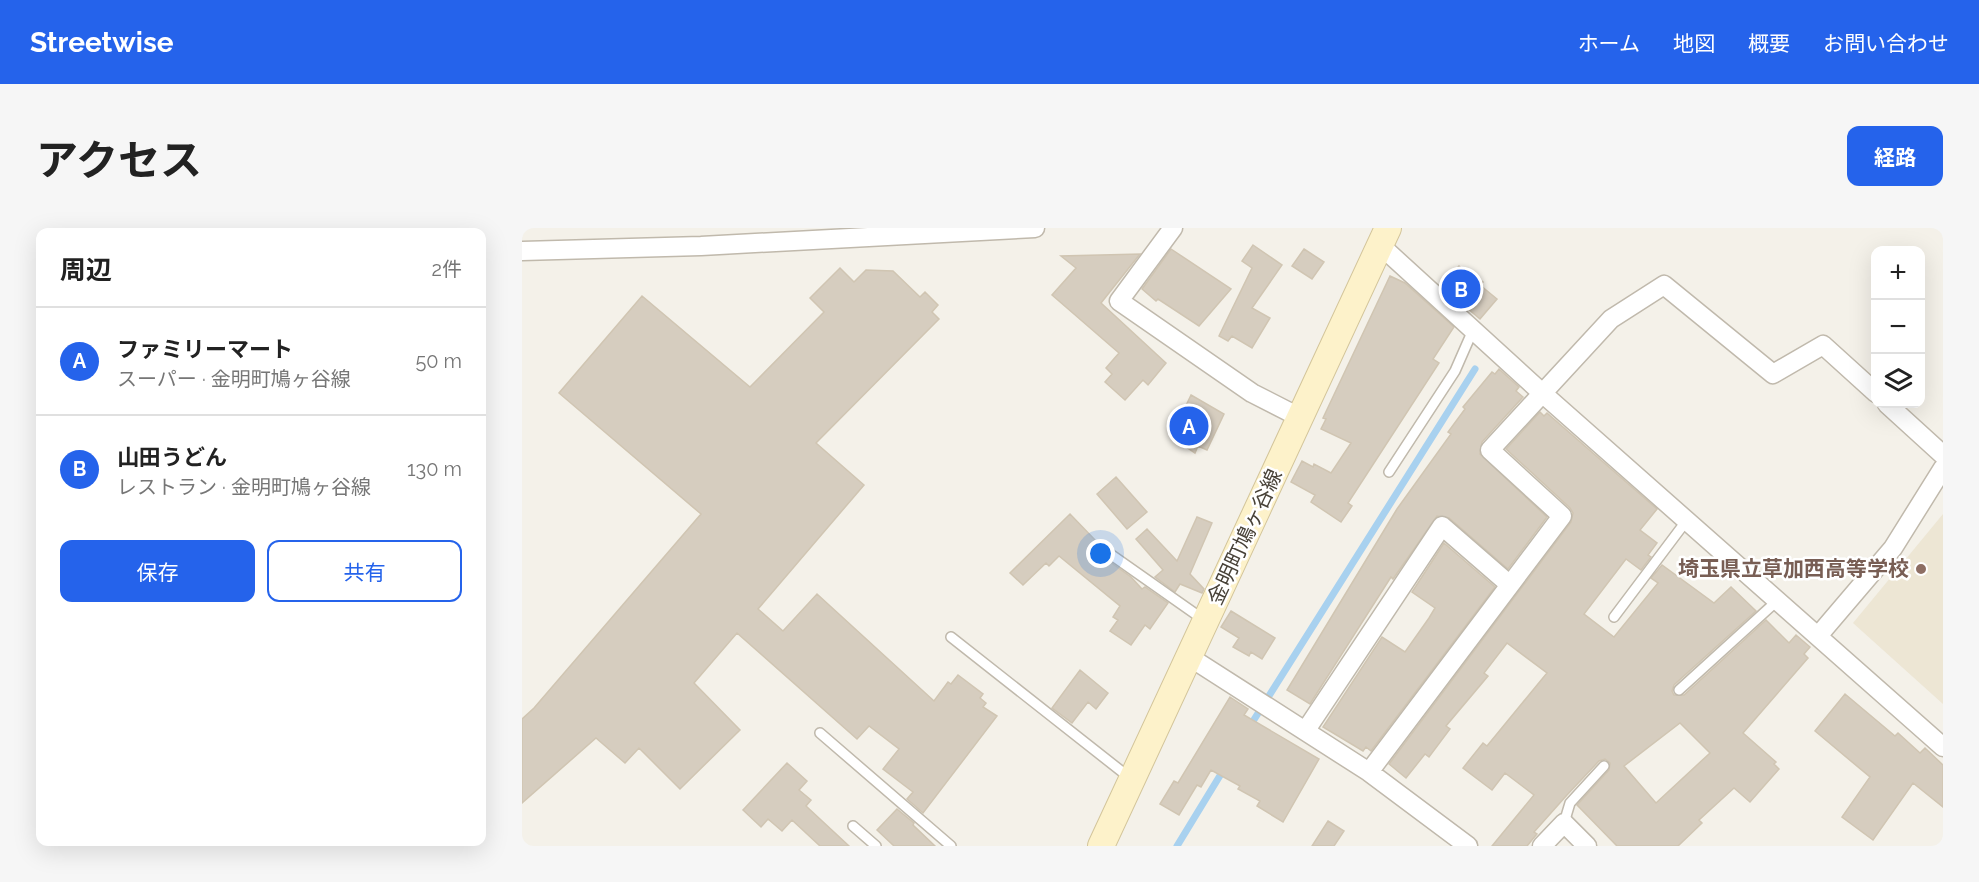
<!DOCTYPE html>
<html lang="ja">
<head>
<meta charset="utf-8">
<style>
	body { margin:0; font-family:Raleway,"Noto Sans JP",sans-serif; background:#f6f6f6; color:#222 }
	.controls { position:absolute; right:18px; top:18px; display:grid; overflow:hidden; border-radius:12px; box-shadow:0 6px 24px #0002 }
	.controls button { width:54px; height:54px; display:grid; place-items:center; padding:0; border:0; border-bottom:2px solid #e0e0e0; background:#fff; color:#222; font:30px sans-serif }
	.you { position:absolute; left:579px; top:326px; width:21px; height:21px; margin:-15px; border:4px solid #fff; border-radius:50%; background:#1a73e8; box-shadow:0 0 0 9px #1a73e833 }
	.badge { display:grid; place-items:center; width:39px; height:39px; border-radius:50%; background:#2563eb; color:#fff; font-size:20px; font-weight:700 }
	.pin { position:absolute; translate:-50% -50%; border:3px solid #fff; box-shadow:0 2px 6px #0006 }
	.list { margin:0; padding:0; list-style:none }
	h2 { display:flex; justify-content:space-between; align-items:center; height:78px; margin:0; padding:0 24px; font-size:26px }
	h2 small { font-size:20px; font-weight:400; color:#767676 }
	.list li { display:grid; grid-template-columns:39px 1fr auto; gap:18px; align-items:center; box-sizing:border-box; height:108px; padding:0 24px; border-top:2px solid #e0e0e0 }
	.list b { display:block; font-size:22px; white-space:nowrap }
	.list p { margin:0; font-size:20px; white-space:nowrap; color:#767676 }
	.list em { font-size:20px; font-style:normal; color:#767676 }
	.actions { display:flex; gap:12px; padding:18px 24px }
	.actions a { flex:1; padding:14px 0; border:2px solid #2563eb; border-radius:12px; text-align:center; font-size:21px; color:#2563eb }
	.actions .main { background:#2563eb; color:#fff }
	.icon { flex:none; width:33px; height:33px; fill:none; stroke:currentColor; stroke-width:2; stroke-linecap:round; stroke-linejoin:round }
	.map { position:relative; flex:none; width:1421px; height:618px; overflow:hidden; border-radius:12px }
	header { display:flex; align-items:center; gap:36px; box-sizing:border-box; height:84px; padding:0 30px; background:#2563eb; color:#fff }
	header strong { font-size:28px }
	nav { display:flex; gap:33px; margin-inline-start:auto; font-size:21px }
	.intro { display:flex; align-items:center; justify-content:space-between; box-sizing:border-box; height:144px; padding:0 36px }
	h1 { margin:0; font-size:42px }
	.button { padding:15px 27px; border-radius:12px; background:#2563eb; color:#fff; font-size:21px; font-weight:700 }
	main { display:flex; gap:36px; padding:0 36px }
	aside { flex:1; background:#fff; border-radius:12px; box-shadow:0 6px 24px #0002 }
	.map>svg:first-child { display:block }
	.education { fill:#ede6d4 }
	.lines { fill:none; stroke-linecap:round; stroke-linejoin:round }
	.stream { stroke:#a8d1ef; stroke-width:7 }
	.building { fill:#d6cdbf; stroke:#d0c5b2; stroke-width:1.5; fill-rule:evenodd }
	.service-casing { stroke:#c0b9ac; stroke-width:12 }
	.minor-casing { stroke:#c0b9ac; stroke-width:21 }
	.secondary-casing { stroke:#d3c59a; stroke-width:28 }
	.service { stroke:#fff; stroke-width:9 }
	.minor { stroke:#fff; stroke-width:18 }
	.secondary { stroke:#fdf2ca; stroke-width:26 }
	.education-dot { fill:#8d6e63; stroke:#fff; stroke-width:2 }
	.labels { text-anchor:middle; stroke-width:5; stroke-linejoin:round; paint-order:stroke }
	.street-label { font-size:21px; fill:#484238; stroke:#fff }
	.education-label { font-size:21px; font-weight:bold; fill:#785e54; stroke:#fff; text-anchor:end }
</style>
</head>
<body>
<header>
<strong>Streetwise</strong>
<nav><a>ホーム</a><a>地図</a><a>概要</a><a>お問い合わせ</a></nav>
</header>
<div class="intro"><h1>アクセス</h1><a class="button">経路</a></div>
<main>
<aside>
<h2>周辺<small>2件</small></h2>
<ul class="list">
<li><span class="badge">A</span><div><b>ファミリーマート</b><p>スーパー · 金明町鳩ヶ谷線</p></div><em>50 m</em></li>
<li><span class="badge">B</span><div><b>山田うどん</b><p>レストラン · 金明町鳩ヶ谷線</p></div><em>130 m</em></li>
</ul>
<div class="actions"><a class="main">保存</a><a>共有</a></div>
</aside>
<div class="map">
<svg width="1421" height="618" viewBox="0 0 1421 618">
	<rect width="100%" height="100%" fill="#f4f1e9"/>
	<!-- education -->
	<path class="education" d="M 1421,286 L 1421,476 L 1331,395 Z"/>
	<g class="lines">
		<!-- stream -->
		<path class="stream" d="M 728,498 L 953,141
			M 655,618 L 702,541"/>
	</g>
	<!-- building -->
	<path class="building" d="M 731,17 L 760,37 L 730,80 L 748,90 L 730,120 L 710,108 L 706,113 L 697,108 L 730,40 L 720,33 Z
		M 649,21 L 709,61 L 677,98 L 636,71 L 634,73 L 620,61 Z
		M 782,21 L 802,34 L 790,51 L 770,38 Z
		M 618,26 L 579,75 L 644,135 L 626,157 L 621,152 L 603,172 L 583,154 L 590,146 L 584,140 L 597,125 L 530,67 L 554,40 L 539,28 Z
		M 937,38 L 945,45 L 947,42 L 961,54 L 958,57 L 975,71 L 958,91 L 919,58 Z
		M 318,40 L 332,54 L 344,42 L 371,43 L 398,69 L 403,64 L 416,77 L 410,84 L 417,91 L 294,215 L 342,257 L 236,381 L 261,403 L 295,366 L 412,473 L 426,454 L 429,456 L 436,447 L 461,466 L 458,470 L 464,475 L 461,479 L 475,488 L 401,585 L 385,571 L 391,564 L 361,541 L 377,521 L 347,498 L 335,511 L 215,405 L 172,455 L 218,502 L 158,561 L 117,520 L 103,535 L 74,510 L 0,575 L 0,491 L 12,480 L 179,286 L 37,165 L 120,68 L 228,159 L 302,84 L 288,70 Z
		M 868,48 L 883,55 L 932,99 L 911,131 L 917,135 L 826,275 L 830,278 L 819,294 L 789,274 L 793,267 L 769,254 L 780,233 L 791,239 L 792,236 L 809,245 L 829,215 L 799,201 L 804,191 L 801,190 Z
		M 977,141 L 997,159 L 994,163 L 1001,169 L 960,214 L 958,226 L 1025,289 L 986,341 L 927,290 L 915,288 L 871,351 L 869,349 L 788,476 L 765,462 L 875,281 L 929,206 L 926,204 L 943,181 L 941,179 L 970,144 L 973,146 Z
		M 669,167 L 702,186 L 685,222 L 676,218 L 673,225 L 657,214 L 659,209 L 651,205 Z
		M 1018,184 L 1022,188 L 1025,185 L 1135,281 L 1118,302 L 1135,315 L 1126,327 L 1129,329 L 1119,342 L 1104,331 L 1062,386 L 1092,409 L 1136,355 L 1129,350 L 1140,337 L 1192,375 L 1209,359 L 1234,383 L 1152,457 L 1150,463 L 1152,467 L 1162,467 L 1244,392 L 1267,415 L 1274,407 L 1288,419 L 1282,426 L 1286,430 L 1221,505 L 1254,534 L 1252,536 L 1257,541 L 1228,574 L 1212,560 L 1177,592 L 1180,595 L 1156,618 L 1095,618 L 1055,577 L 1087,542 L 1088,535 L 1083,531 L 1077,533 L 1045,567 L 1012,604 L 1015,606 L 1005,618 L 970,618 L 1012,567 L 983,545 L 970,562 L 941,540 L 961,515 L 965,518 L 1025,445 L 985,415 L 962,445 L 966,448 L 924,498 L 928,501 L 907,529 L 903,526 L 884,550 L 867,536 L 1049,294 L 1051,285 L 1048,280 L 984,221 ZM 1158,495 L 1188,525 L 1134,575 L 1102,538 Z
		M 594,249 L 625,284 L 605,301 L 575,266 Z
		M 548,286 L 577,316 L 574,321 L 577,326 L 609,349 L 620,361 L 623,359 L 646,375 L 628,401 L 623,397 L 609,417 L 588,403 L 596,392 L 591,389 L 598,378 L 537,328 L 527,338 L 524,335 L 501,357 L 488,345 Z
		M 675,289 L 690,295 L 668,346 L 682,361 L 680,365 L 658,356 L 653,364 L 633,349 L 641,342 L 614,311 L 625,301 L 655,333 Z
		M 922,315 L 973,359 L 849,523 L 844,519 L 841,523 L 801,499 L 860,409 L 883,424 L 907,390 L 913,380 L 890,364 Z
		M 709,383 L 753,410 L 740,431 L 729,424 L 727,428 L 711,419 L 717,410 L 699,399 Z
		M 558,442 L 586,465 L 574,481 L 566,474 L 550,495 L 530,480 Z
		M 1323,466 L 1373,508 L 1376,505 L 1398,525 L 1403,520 L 1421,537 L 1421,579 L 1391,555 L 1351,612 L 1320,589 L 1348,549 L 1293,503 Z
		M 708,469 L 726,481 L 722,487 L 797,531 L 761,594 L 735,578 L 738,573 L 716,561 L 718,558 L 689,542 L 679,559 L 675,557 L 657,587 L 638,576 L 652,553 L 656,555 Z
		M 265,535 L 285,553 L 277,562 L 289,572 L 284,578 L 327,618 L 298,618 L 270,592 L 260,603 L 246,591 L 239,599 L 221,582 Z
		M 375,581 L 392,595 L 391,597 L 413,618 L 372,618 L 355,602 Z
		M 806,593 L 822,603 L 812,618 L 790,618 Z"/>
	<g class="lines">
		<!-- service casing -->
		<g class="service-casing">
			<path id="service" d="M 867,244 L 933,143 L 951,102
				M 581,321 L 682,392
				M 1092,389 L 1165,292
				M 429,409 L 608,550
				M 1157,462 L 1256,372
				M 298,505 L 429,618
				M 1042,595 L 1048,575 L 1082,538
				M 331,598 L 354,618"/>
		</g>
		<!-- minor casing -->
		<g class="minor-casing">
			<path id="minor" d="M 651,0 L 597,73 L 730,165 L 779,190
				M 858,17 L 1019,164 L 1421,519
				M 0,23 L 179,18 L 513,0
				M 1365,176 L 1421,227
				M 1296,408 L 1371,320 L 1421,240
				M 666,428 L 847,544 L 946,618
				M 784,502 L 920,298 L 988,357
				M 847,544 L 1040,288 L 968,222 L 1089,91 L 1142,57 L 1251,146 L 1301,117 L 1354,165
				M 1020,618 L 1042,595 L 1065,618"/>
		</g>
		<!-- secondary casing -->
		<g class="secondary-casing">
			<path id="secondary" d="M 579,618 L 866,0"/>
		</g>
		<!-- service -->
		<use href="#service" class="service"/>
		<!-- minor -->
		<use href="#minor" class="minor"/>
		<!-- secondary -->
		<use href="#secondary" class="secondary"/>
	</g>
	<!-- markers -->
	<circle class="education-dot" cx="1399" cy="341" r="6"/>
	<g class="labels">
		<!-- street labels -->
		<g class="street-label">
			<text transform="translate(723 309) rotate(-65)" y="7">金明町鳩ヶ谷線</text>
		</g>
		<!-- education labels -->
		<g class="education-label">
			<text x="1387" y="348">埼玉県立草加西高等学校</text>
		</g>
	</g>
</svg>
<div class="controls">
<button>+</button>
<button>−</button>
<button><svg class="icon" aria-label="layers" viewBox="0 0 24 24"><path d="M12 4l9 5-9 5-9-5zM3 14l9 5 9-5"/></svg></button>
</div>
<div class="you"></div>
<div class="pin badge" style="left:667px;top:198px">A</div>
<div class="pin badge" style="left:939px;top:61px">B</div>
</div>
</main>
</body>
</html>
